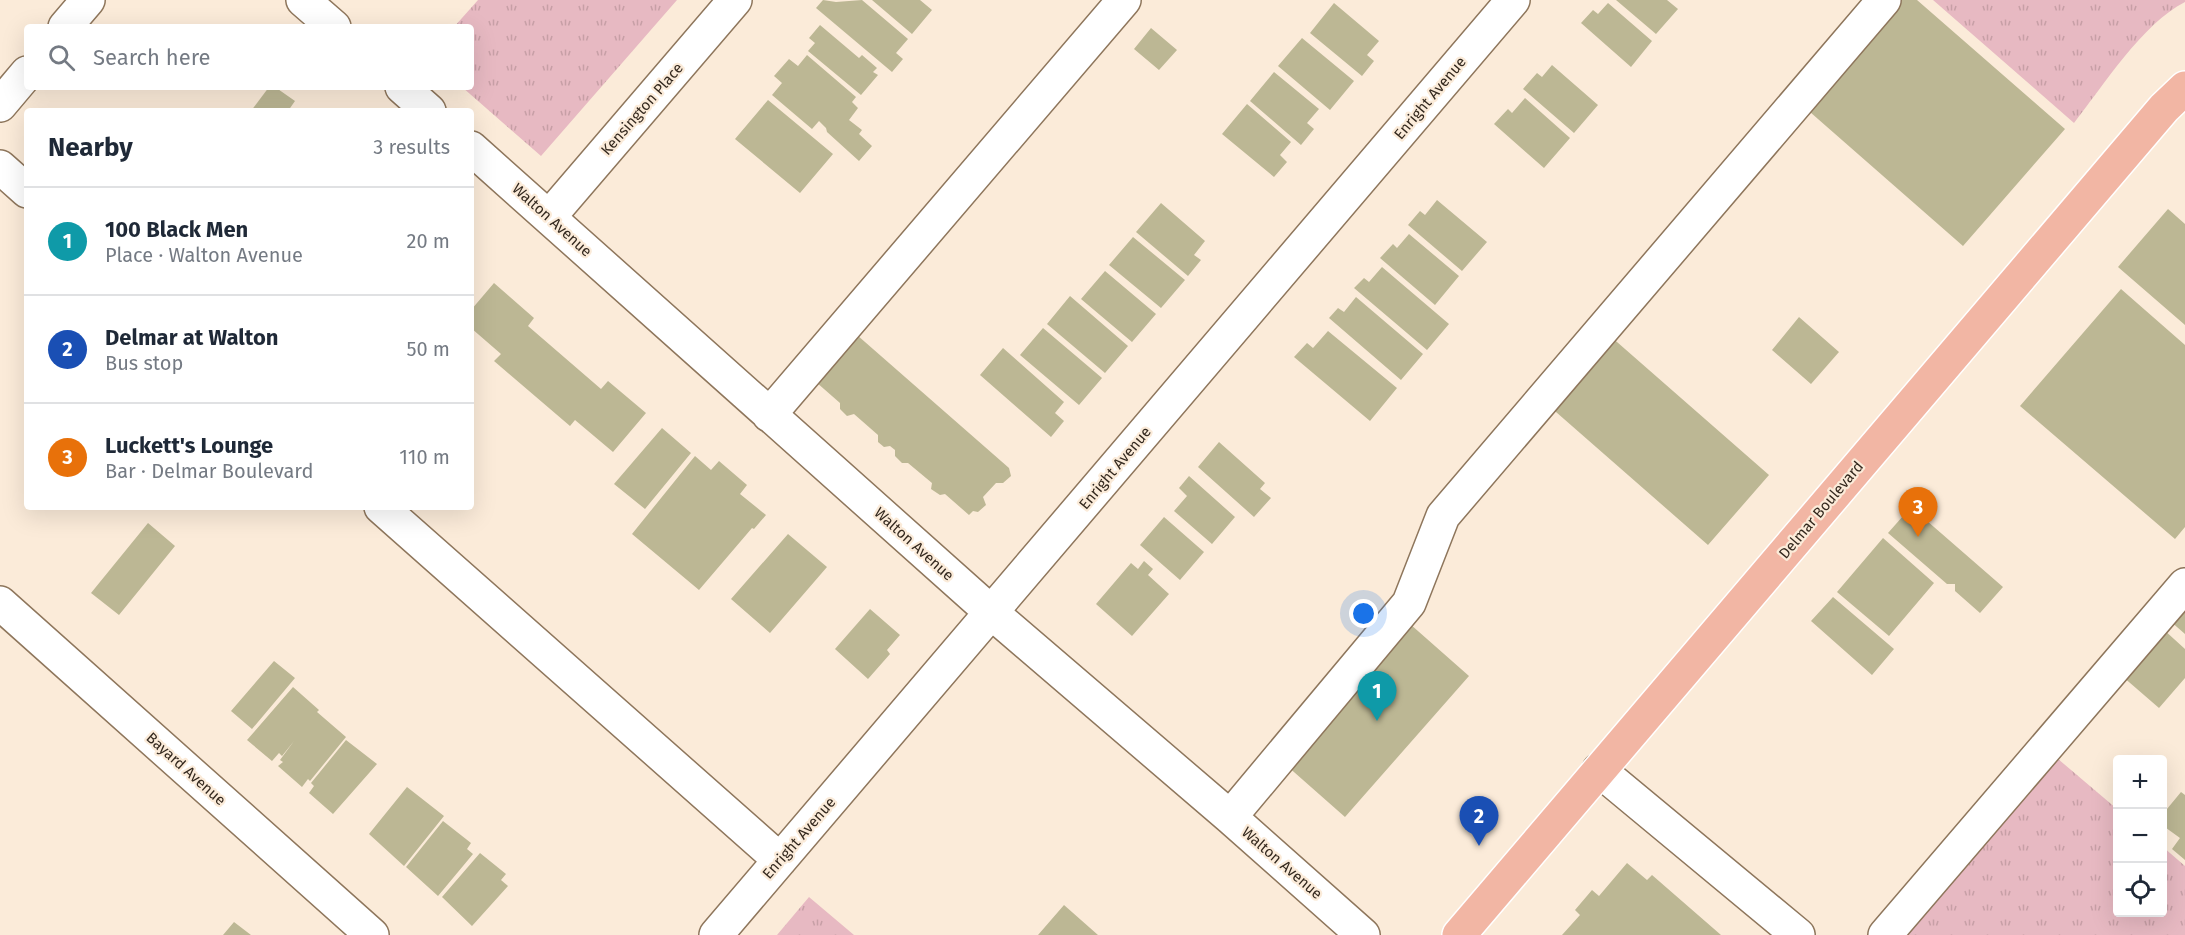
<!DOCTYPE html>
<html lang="en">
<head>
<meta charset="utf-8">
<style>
	body { margin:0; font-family:"Fira Sans",sans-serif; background:#f2f2f3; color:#1f2937 }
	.controls { position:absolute; right:18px; bottom:18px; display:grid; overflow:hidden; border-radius:6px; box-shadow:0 6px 24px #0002 }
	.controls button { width:54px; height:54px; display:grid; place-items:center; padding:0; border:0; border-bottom:2px solid #e0e1e3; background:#fff; color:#1f2937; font:30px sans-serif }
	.you { position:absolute; left:1364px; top:614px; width:21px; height:21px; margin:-15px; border:4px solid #fff; border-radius:50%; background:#1a73e8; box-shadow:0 0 0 9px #1a73e833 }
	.badge { display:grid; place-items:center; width:39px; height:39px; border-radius:50%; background:#d93025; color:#fff; font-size:20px; font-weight:700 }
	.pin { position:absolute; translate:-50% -50px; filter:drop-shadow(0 2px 3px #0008) }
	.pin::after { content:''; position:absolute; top:32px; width:21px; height:18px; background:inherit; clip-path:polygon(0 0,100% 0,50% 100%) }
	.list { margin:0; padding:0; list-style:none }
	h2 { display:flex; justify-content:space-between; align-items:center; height:78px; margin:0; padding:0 24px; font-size:26px }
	h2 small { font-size:20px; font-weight:400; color:#747a83 }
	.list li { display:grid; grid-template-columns:39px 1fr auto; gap:18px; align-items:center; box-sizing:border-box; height:108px; padding:0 24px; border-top:2px solid #e0e1e3 }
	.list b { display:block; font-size:22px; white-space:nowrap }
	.list p { margin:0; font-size:20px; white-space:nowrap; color:#747a83 }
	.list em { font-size:20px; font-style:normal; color:#747a83 }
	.icon { flex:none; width:33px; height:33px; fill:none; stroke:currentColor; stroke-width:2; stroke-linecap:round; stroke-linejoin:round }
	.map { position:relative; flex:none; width:2185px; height:935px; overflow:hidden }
	.search { position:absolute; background:#fff; box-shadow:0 6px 24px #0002; left:24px; top:24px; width:450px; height:66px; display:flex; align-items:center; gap:15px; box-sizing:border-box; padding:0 21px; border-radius:6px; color:#747a83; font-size:22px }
	.panel { position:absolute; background:#fff; box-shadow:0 6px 24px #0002; left:24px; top:108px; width:450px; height:402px; border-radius:6px }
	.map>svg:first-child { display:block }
	.grass { fill:url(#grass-tufts) }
	.building { fill:#bcb794 }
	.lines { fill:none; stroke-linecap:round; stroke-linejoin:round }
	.minor-casing { stroke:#8e765c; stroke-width:36 }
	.major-casing { stroke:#fff; stroke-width:36 }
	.minor { stroke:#fff; stroke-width:33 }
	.major { stroke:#f2b6a4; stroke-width:33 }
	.labels { text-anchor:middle; stroke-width:4.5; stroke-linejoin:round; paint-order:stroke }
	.street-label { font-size:15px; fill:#33281e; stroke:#fbebd9 }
</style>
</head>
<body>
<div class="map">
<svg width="2185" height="935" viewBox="0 0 2185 935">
	<defs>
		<pattern id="grass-tufts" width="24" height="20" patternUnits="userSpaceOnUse" patternTransform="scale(1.5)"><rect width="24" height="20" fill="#e7b9c2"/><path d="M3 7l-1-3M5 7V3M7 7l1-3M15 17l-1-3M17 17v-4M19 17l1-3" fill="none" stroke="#c79fa6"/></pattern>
	</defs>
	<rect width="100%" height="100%" fill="#fbebd9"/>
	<!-- grass -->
	<path class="grass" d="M 478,0 L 677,0 L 541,156 L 462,87 L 471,87 L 471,27 L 454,27 Z
		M 1933,0 L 2185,0 L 2185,2 C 2142,24 2104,85 2074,123 Z
		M 2051,753 L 2117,809 L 2118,912 L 2162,912 L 2163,847 L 2185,866 L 2185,935 L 1895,935 Z
		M 809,897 L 854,935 L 777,935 Z"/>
	<!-- building -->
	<path class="building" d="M 823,0 L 836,2 L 862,0 L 908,39 L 896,53 L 903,59 L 892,72 L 816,8 Z
		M 872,0 L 920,0 L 932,10 L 912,34 Z
		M 1616,0 L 1667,0 L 1678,9 L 1656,34 Z
		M 1893,0 L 1917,0 L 2065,129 L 1963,246 L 1802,105 Z
		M 1334,3 L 1379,41 L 1367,55 L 1374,61 L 1362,76 L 1310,33 Z
		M 1608,3 L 1652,41 L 1631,67 L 1581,23 L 1593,10 L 1598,14 Z
		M 820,25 L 859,58 L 862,55 L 877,68 L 873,72 L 878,75 L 861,95 L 808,51 L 815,43 L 809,38 Z
		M 1151,28 L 1177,50 L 1159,70 L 1134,49 Z
		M 1302,38 L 1354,81 L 1330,110 L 1278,66 Z
		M 807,55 L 856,97 L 852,102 L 858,108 L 849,120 L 862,130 L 859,134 L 872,146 L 859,161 L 827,132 L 826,128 L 819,121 L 812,129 L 772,95 L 782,83 L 774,76 L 789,59 L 798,66 Z
		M 1552,65 L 1598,105 L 1574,133 L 1523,89 L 1537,73 L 1542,77 Z
		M 1274,72 L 1319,109 L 1307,123 L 1314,129 L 1301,145 L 1250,101 Z
		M 269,87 L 275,87 L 295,101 L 288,111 L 251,111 Z
		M 1525,98 L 1570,138 L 1544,168 L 1494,124 L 1508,109 L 1512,113 Z
		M 768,100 L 833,154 L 800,193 L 735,139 Z
		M 1247,104 L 1291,142 L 1280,155 L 1287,162 L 1274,177 L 1222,134 Z
		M 1437,200 L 1487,242 L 1462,271 L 1408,225 L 1420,211 L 1425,215 Z
		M 1161,203 L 1205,241 L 1194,255 L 1201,260 L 1188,276 L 1136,232 Z
		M 2168,209 L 2185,224 L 2185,325 L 2118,267 Z
		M 1409,234 L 1459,276 L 1435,305 L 1380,258 L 1393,244 L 1397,248 Z
		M 1133,237 L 1185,280 L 1161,308 L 1109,265 Z
		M 1382,267 L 1449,324 L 1427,350 L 1354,288 L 1364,278 L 1369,282 Z
		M 1105,271 L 1156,314 L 1132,342 L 1081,299 Z
		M 494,283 L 534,318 L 528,326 L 601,389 L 608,381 L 646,413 L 613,452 L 575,420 L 570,426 L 494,361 L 501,354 L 471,328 L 471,310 Z
		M 2121,289 L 2185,345 L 2185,527 L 2175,539 L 2020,406 Z
		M 1070,296 L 1128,346 L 1105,373 L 1047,324 Z
		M 1356,297 L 1423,354 L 1401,380 L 1329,318 L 1338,308 L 1344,312 Z
		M 1799,317 L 1839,352 L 1811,384 L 1772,350 Z
		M 1043,328 L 1102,378 L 1079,405 L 1020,355 Z
		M 1328,331 L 1397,388 L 1370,421 L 1294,357 L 1307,343 L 1313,348 Z
		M 857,335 L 1009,468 L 1011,476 L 1003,483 L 996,483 L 983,497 L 986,505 L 978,512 L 973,511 L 969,515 L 945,494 L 940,495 L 931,489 L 932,483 L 908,463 L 902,463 L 895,456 L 895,450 L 890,446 L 884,447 L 878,442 L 878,435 L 854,414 L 847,416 L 840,409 L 840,403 L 816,382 Z
		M 1609,335 L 1769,475 L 1708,545 L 1548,405 Z
		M 1003,348 L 1064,402 L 1055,413 L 1064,421 L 1051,437 L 980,375 Z
		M 662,428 L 691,453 L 645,509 L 614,484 Z
		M 1219,442 L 1265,483 L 1260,489 L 1271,498 L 1254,517 L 1198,467 Z
		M 695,456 L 711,470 L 719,461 L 747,485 L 740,494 L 766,515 L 754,529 L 752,528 L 699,590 L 632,534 Z
		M 1189,476 L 1235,517 L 1212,544 L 1174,511 L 1187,496 L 1179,488 Z
		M 1911,507 L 2003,587 L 1980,613 L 1955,591 L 1955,584 L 1947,584 L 1888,533 Z
		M 1164,517 L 1204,552 L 1180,580 L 1140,545 Z
		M 148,523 L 175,546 L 119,615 L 91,593 Z
		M 788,534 L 827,567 L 770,633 L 731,599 Z
		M 1883,538 L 1934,583 L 1889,636 L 1837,592 Z
		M 1144,561 L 1153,569 L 1148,575 L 1169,594 L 1132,636 L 1096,604 L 1131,563 L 1138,569 Z
		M 1833,597 L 1894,649 L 1872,675 L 1811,621 Z
		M 2185,602 L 2185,634 L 2169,620 Z
		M 870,609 L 900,635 L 887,650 L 890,654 L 868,679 L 835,649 Z
		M 1410,624 L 1469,676 L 1345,817 L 1286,765 Z
		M 2163,629 L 2185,649 L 2185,678 L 2159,708 L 2122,676 Z
		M 274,661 L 295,678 L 252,729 L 231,711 Z
		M 293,687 L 319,710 L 317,712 L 346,737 L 310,781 L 308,779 L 302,787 L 278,766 L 283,762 L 280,760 L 294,741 L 282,756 L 279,753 L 272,761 L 247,740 Z
		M 346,740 L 377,764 L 333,814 L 309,793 L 314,786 L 311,783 Z
		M 407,787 L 444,816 L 404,866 L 369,834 Z
		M 2181,792 L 2185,795 L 2185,860 L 2172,849 L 2180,838 L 2162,825 L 2162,815 Z
		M 443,821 L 471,843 L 467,849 L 473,854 L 438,896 L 406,867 Z
		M 480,853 L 506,874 L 501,880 L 508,886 L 472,926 L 442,897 Z
		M 1627,863 L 1647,880 L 1652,875 L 1721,935 L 1562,935 L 1580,915 L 1575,910 L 1592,890 L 1599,896 Z
		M 1064,905 L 1098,935 L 1038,935 Z
		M 234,922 L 251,935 L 223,935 Z"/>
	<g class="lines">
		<!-- minor casing -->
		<g class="minor-casing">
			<path id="minor" d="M 303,0 L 334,27
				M 65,27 L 88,0
				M 402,87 L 429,111
				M 0,105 L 27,73
				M 471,148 L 992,613 L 1230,817 L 1363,935
				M 0,167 L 27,191
				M 549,217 L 735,0
				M 769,415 L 1124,0
				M 381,507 L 780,860
				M 0,603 L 372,935
				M 1599,770 L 1798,935
				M 1230,817 L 1409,603 L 1443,516 L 1884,0
				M 716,935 L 1513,0
				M 1885,935 L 2185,585"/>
		</g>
		<!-- major casing -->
		<g class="major-casing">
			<path id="major" d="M 1459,935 L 2164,108 L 2185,88"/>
		</g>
		<!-- minor -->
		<use href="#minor" class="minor"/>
		<!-- major -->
		<use href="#major" class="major"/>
	</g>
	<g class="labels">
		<!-- street labels -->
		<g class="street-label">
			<text transform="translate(1430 98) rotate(-50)" y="5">Enright Avenue</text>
			<text transform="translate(642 109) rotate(-49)" y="5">Kensington Place</text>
			<text transform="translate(552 220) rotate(42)" y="5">Walton Avenue</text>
			<text transform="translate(1115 468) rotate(-50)" y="5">Enright Avenue</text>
			<text transform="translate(1821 510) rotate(-50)" y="5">Delmar Boulevard</text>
			<text transform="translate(914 544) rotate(42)" y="5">Walton Avenue</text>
			<text transform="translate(186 769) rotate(42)" y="5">Bayard Avenue</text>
			<text transform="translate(799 838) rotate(-49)" y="5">Enright Avenue</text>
			<text transform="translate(1282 863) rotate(41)" y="5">Walton Avenue</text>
		</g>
	</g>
</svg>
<div class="controls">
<button>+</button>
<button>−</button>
<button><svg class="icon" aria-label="locate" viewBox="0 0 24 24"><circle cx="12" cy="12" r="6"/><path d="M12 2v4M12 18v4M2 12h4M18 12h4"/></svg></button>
</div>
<div class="you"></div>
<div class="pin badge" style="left:1377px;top:721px;background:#0f9aa8">1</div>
<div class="pin badge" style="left:1479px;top:846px;background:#1a4fb4">2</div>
<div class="pin badge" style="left:1918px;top:537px;background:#e8710a">3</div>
<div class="search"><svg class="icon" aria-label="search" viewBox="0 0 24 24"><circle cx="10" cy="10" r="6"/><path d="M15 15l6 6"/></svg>Search here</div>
<section class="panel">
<h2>Nearby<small>3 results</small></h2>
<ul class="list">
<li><span class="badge" style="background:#0f9aa8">1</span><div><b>100 Black Men</b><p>Place · Walton Avenue</p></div><em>20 m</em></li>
<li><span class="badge" style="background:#1a4fb4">2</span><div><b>Delmar at Walton</b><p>Bus stop</p></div><em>50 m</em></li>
<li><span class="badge" style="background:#e8710a">3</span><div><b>Luckett's Lounge</b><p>Bar · Delmar Boulevard</p></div><em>110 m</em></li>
</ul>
</section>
</div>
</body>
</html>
